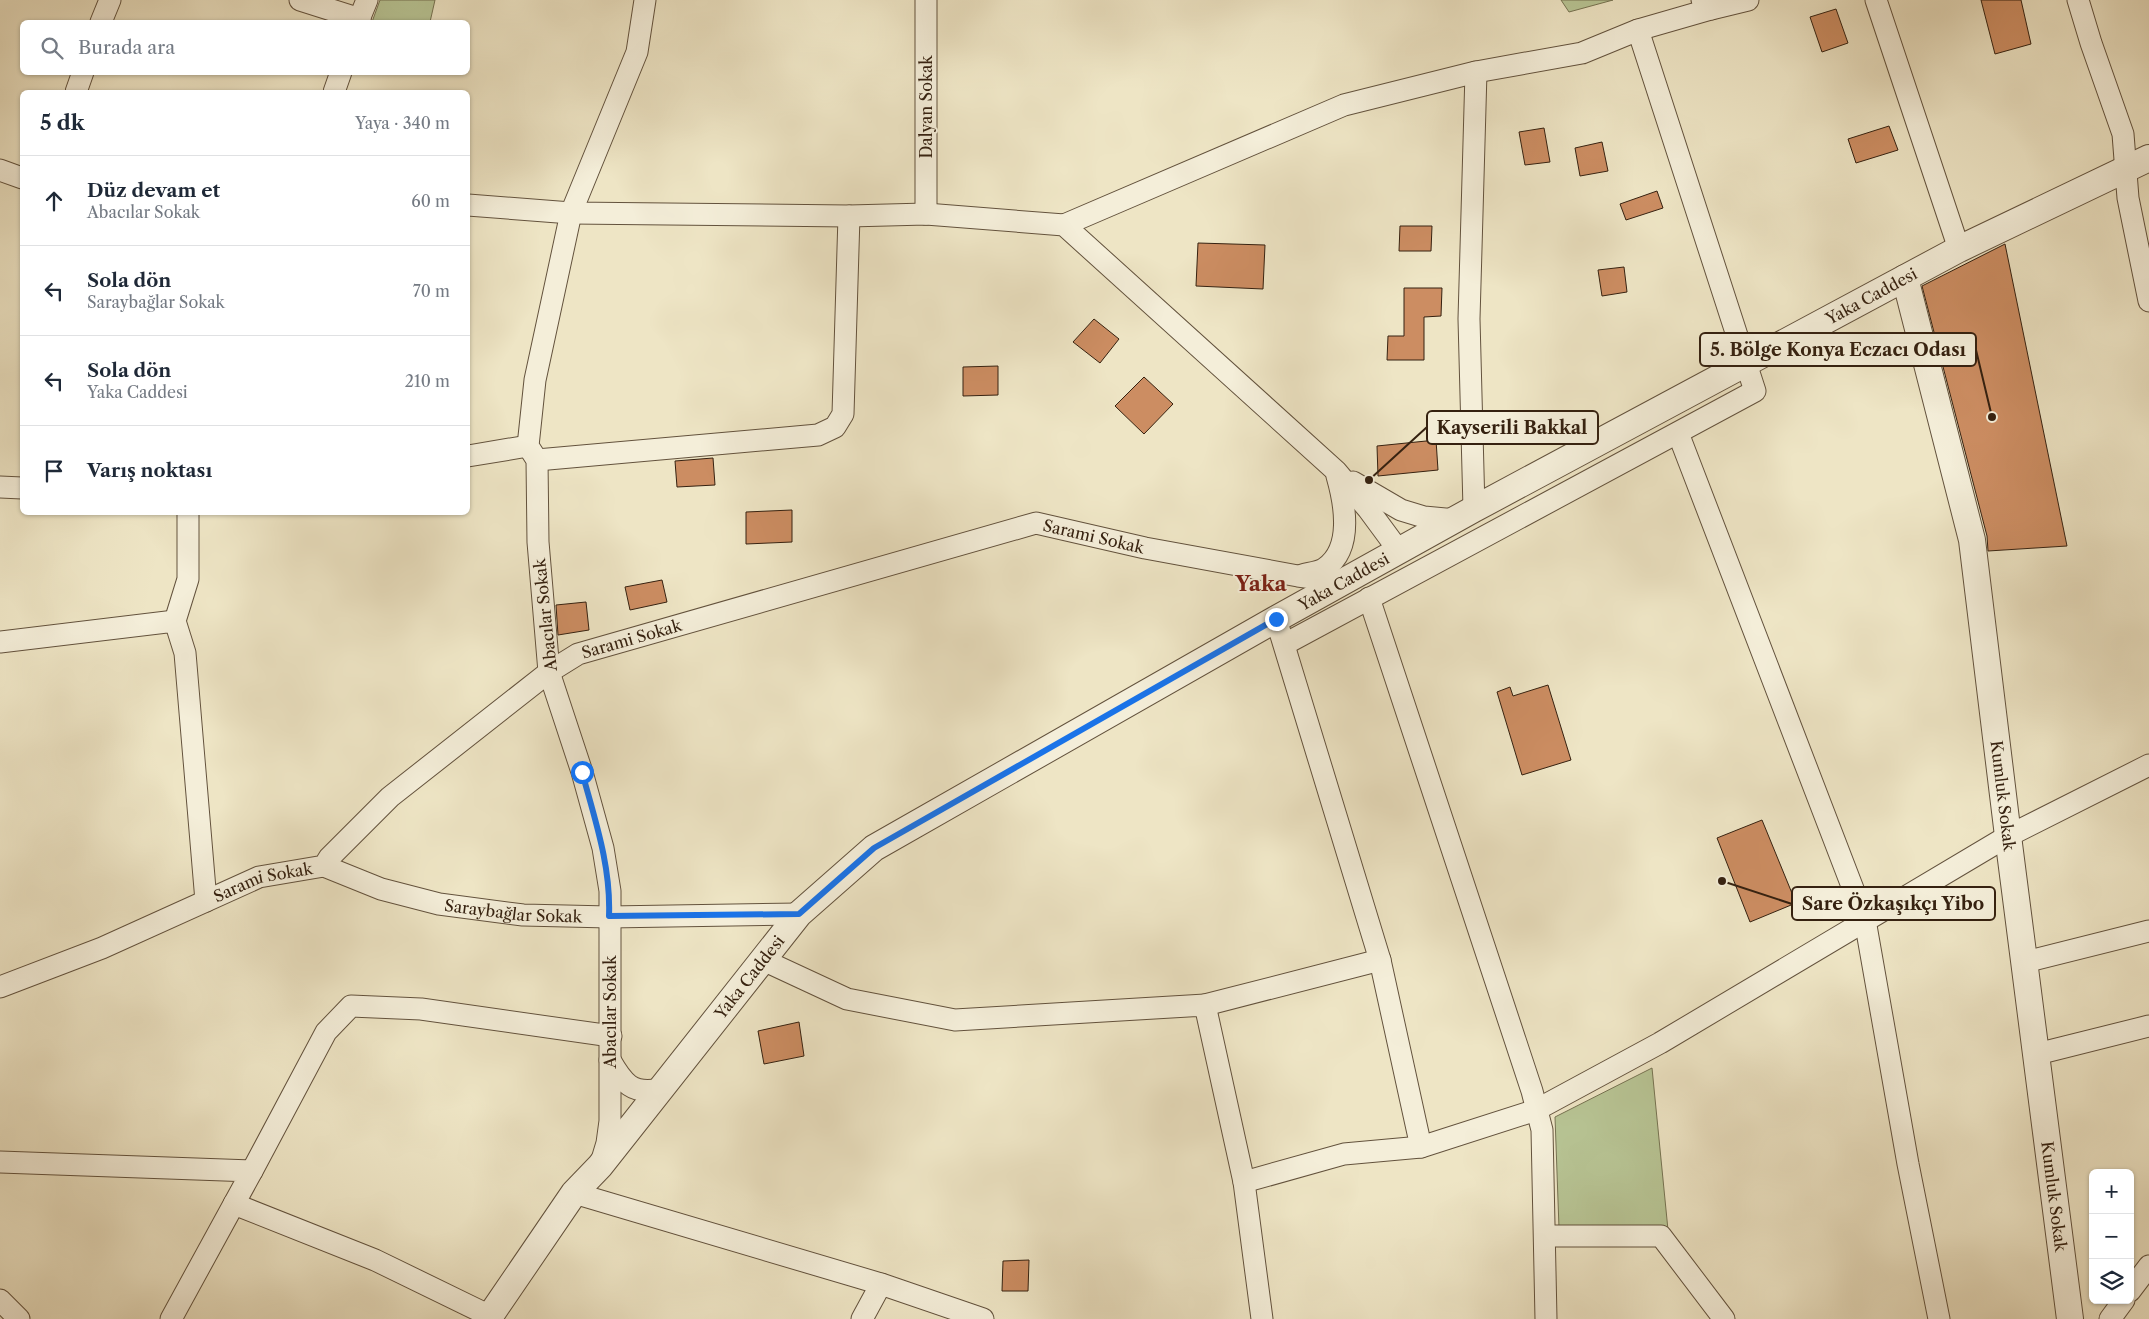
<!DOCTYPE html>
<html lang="tr">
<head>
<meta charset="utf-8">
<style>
	body { margin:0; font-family:"Libre Caslon Text",serif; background:#f6f6f7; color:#1f2937 }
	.controls { position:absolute; right:15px; bottom:15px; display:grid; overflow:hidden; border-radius:8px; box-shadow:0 1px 4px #0004 }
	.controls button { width:45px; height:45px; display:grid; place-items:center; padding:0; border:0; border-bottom:1px solid #e0e1e3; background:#fff; color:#1f2937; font:25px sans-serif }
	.stop { position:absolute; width:15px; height:15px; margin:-11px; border:4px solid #1a73e8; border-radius:50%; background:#fff }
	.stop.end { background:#1a73e8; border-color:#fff; box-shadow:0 1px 5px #0008 }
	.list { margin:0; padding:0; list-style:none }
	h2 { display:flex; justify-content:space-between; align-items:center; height:65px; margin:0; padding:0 20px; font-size:21px }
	h2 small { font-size:16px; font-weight:400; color:#747a83 }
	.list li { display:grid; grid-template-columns:32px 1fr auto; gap:15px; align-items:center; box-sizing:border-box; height:90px; padding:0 20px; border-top:1px solid #e0e1e3 }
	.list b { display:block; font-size:19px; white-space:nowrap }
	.list p { margin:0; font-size:16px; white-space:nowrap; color:#747a83 }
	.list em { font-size:16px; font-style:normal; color:#747a83 }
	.icon { flex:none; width:28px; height:28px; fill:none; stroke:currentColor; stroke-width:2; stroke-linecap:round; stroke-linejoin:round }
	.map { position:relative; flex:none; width:2149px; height:1319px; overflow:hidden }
	.search { position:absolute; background:#fff; box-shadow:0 1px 4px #0004; left:20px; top:20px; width:450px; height:55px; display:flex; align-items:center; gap:12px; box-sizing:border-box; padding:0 18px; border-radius:8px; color:#747a83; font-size:19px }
	.panel { position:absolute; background:#fff; box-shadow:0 1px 4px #0004; left:20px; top:90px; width:450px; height:425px; border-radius:8px }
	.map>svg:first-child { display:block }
	.green { fill:#b8c595; stroke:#767352 }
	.building { fill:#cc8d62; stroke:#352110 }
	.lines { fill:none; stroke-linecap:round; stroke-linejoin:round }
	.minor-casing { stroke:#63523d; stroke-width:23 }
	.tertiary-casing { stroke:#63523d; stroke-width:28 }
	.minor { stroke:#f4eed9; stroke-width:21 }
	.tertiary { stroke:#f4eed9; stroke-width:26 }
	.route { stroke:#1a73e8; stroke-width:6 }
	.labels { text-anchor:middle; stroke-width:4; stroke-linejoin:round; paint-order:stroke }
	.street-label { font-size:16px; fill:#352110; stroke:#f4eed9 }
	.district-label { font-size:21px; font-weight:bold; fill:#7a1f14; stroke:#f4eed9 }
	.leader { fill:none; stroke:#352110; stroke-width:2 }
	.callout-dot { fill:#352110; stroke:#f4eed9; stroke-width:2 }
	.callout { fill:#f4eed9; stroke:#352110; stroke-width:2 }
	.callout-label { font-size:18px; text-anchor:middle; font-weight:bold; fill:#352110 }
</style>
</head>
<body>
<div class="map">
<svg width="2149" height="1319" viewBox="0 0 2149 1319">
	<rect width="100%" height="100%" fill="#eee5c5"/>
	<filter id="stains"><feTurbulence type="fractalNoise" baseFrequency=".004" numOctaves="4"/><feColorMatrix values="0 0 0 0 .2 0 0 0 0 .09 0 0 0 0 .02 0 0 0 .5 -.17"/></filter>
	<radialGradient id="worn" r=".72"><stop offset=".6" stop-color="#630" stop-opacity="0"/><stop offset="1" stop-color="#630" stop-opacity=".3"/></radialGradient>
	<!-- green -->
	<path class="green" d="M 380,0 L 435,0 L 430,22 L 372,22 Z
		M 1561,0 L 1613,0 L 1569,12 Z
		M 1652,1068 L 1668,1230 L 1559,1228 L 1555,1117 Z"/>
	<!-- building -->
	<path class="building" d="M 1981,0 L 2021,0 L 2031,44 L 1995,54 Z
		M 1836,9 L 1848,43 L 1822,52 L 1810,17 Z
		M 1889,126 L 1898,150 L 1856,163 L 1848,139 Z
		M 1544,128 L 1550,162 L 1525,165 L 1519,132 Z
		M 1602,142 L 1608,171 L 1580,176 L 1575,148 Z
		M 1657,191 L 1663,208 L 1626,220 L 1620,204 Z
		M 1400,226 L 1432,226 L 1431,251 L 1399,251 Z
		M 1198,243 L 1265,245 L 1263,289 L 1196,286 Z
		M 2005,244 L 2067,546 L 1988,551 L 1987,536 L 1922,286 Z
		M 1624,267 L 1627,292 L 1602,296 L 1598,270 Z
		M 1404,288 L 1442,288 L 1441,316 L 1424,317 L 1424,360 L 1387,360 L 1388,336 L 1404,336 Z
		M 1094,319 L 1119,339 L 1100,363 L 1073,342 Z
		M 998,366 L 998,395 L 963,396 L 963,367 Z
		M 1144,377 L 1173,404 L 1144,434 L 1115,406 Z
		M 1436,440 L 1438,470 L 1378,476 L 1377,446 Z
		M 713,458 L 715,485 L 677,487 L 675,461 Z
		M 792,510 L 792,542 L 746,544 L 746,512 Z
		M 662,580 L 667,602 L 630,610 L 625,587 Z
		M 586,602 L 589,630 L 558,635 L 556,605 Z
		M 1548,685 L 1571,760 L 1522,775 L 1497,692 L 1510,687 L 1513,696 Z
		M 1762,820 L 1796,903 L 1750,922 L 1717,838 Z
		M 799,1022 L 804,1056 L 764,1064 L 758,1031 Z
		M 1029,1260 L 1028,1291 L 1002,1291 L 1003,1261 Z"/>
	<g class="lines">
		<!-- minor casing -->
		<g class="minor-casing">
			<g id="minor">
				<path d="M 300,0 L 360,19"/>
				<path d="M 1876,0 L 1959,249"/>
				<path d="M 2078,0 L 2091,43 L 2123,134 L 2128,198 L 2149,301"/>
				<path d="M 1711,9 L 1748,0"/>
				<path d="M 101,22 L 110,0"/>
				<path d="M 358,22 L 367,0"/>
				<path d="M 76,92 L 83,72"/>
				<path d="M 334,92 L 341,72"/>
				<path d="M 0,170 L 22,178"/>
				<path d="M 468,205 L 571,213 L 849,216 L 926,214 L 1064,225 L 1336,471 L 1368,509 L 1399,551"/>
				<path d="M 926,214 L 926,0"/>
				<path d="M 1064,225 L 1344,105 L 1476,72 L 1582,53 L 1638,30 L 1711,9 L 1702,0"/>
				<path d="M 1678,433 L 1865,920 L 1908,1164 L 1939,1319"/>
				<path d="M 468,456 L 528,446"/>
				<path d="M 537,460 L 818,435 L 835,427 L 843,414 L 849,216"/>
				<path d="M 1353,482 L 1401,510 L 1424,517 L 1456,520"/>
				<path d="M 0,487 L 22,488"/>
				<path d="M 1474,509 L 1469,319 L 1476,72"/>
				<path d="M 1302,575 C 1309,573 1320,572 1325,568 C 1353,549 1345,504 1337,476"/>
				<path d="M 1369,598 L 1532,1091 L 1542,1130 L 1546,1319"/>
				<path d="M 1276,619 L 1380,960 L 1421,1147 L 1536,1110 L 1660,1043 L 2008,836 L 2149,765"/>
				<path d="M 175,621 L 188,579 L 188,512"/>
				<path d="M 0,642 L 175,621 L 185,653 L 206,901"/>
				<path d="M 1285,644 L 1755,391 L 1638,30"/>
				<path id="s1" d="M 324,866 L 381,889 L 439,904 L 523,915 L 609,917 L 799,914"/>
				<path d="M 763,960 L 847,999 L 955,1020 L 1205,1005 L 1244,1182 L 1262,1319"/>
				<path d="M 2025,962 L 2149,931"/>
				<path id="s2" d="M 0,987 L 102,948 L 259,877 L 324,866 L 329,858 L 390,797 L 549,672 L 578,654 L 1036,523 L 1145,548 L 1298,576 L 1343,582"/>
				<path d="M 1205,1005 L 1380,960"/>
				<path d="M 2037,1054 L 2149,1026"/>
				<path d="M 610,1060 C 623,1083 632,1095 660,1089"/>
				<path d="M 0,1162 L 252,1171 L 171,1319"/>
				<path d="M 601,1163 L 607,1143 L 610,1121 L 610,891 L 603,848 L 582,772 L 549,672 L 538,542 L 537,460 L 528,446 L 535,380 L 571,213 L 637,52 L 645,0"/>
				<path d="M 252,1171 L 326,1032 L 351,1006 L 421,1009 L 611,1036"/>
				<path d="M 1244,1182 L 1344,1154 L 1421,1147"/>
				<path d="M 574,1193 L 881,1284 L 862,1319"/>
				<path d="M 234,1204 L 375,1260 L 490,1316"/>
				<path d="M 1545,1236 L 1661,1236 L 1724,1319"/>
				<path d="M 881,1284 L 983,1319"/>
				<path d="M 2130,1291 L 2149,1266"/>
				<path d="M 0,1300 L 19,1319"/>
				<path d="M 2110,1319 L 2124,1300"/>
			</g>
		</g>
		<!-- tertiary casing -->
		<g class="tertiary-casing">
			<g id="tertiary">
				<path id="s3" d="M 1905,278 L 1972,540 L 2008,836 L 2070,1319"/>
				<path id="s4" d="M 488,1319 L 574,1193 L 600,1166 L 799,914 L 874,848 L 1276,619 L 1474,509 L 1959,249 L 2149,158"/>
			</g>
		</g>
		<!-- minor -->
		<use href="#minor" class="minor"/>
		<!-- tertiary -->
		<use href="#tertiary" class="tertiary"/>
	</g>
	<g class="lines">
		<!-- route -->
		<path class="route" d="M 582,772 C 595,820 611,866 609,916 L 799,914 L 874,848 L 1276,619"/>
	</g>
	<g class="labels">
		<!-- street labels -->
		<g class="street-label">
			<text transform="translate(926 107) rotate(-90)" y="6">Dalyan Sokak</text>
			<text dy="6" stroke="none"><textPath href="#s4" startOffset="1751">Yaka Caddesi</textPath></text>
			<text dy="6" stroke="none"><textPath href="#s2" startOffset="1215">Sarami Sokak</textPath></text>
			<text dy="6" stroke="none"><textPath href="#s4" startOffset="1151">Yaka Caddesi</textPath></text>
			<text transform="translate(545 615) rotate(-96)" y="6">Abacılar Sokak</text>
			<text dy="6" stroke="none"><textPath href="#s2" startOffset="735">Sarami Sokak</textPath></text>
			<text dy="6" stroke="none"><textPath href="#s3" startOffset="528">Kumluk Sokak</textPath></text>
			<text dy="6" stroke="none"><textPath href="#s2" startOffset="284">Sarami Sokak</textPath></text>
			<text dy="6" stroke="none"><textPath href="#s1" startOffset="196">Saraybağlar Sokak</textPath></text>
			<text dy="6" stroke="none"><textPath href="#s4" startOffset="431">Yaka Caddesi</textPath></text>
			<text transform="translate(610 1012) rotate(-90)" y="6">Abacılar Sokak</text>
			<text dy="6" stroke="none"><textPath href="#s3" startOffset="932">Kumluk Sokak</textPath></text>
		</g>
		<!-- district labels -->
		<g class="district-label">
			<text x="1261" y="591">Yaka</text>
		</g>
	</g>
	<!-- callouts -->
	<path class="leader" d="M1992 417L1976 350M1369 480L1427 427M1722 881L1792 904"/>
	<g class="callout-dot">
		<circle cx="1992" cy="417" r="5"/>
		<circle cx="1369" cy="480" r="5"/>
		<circle cx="1722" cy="881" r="5"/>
	</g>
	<g class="callout">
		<rect x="1700" y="333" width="276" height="33" rx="5"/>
		<rect x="1427" y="411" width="171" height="33" rx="5"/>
		<rect x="1792" y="887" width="203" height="33" rx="5"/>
	</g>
	<g class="callout-label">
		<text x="1838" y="356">5. Bölge Konya Eczacı Odası</text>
		<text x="1512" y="434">Kayserili Bakkal</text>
		<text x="1893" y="910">Sare Özkaşıkçı Yibo</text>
	</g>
	<rect width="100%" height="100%" filter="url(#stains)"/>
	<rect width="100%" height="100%" fill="url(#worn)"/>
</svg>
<div class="controls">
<button>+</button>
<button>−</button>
<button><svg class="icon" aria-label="layers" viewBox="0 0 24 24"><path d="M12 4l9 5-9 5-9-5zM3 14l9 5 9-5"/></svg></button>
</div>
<div class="stop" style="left:582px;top:772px"></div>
<div class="stop end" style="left:1276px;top:619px"></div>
<div class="search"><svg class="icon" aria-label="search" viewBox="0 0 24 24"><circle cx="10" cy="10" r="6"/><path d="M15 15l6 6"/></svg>Burada ara</div>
<section class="panel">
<h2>5 dk<small>Yaya · 340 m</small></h2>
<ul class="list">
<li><svg class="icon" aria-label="ahead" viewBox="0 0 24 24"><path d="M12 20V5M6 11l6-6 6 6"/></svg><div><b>Düz devam et</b><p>Abacılar Sokak</p></div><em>60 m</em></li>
<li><svg class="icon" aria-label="left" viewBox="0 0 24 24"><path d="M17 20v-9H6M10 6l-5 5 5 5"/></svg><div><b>Sola dön</b><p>Saraybağlar Sokak</p></div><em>70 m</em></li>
<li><svg class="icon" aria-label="left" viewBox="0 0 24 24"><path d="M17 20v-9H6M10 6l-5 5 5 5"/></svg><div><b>Sola dön</b><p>Yaka Caddesi</p></div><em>210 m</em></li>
<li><svg class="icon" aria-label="arrive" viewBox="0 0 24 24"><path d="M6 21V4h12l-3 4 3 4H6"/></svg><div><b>Varış noktası</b></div></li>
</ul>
</section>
</div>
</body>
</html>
